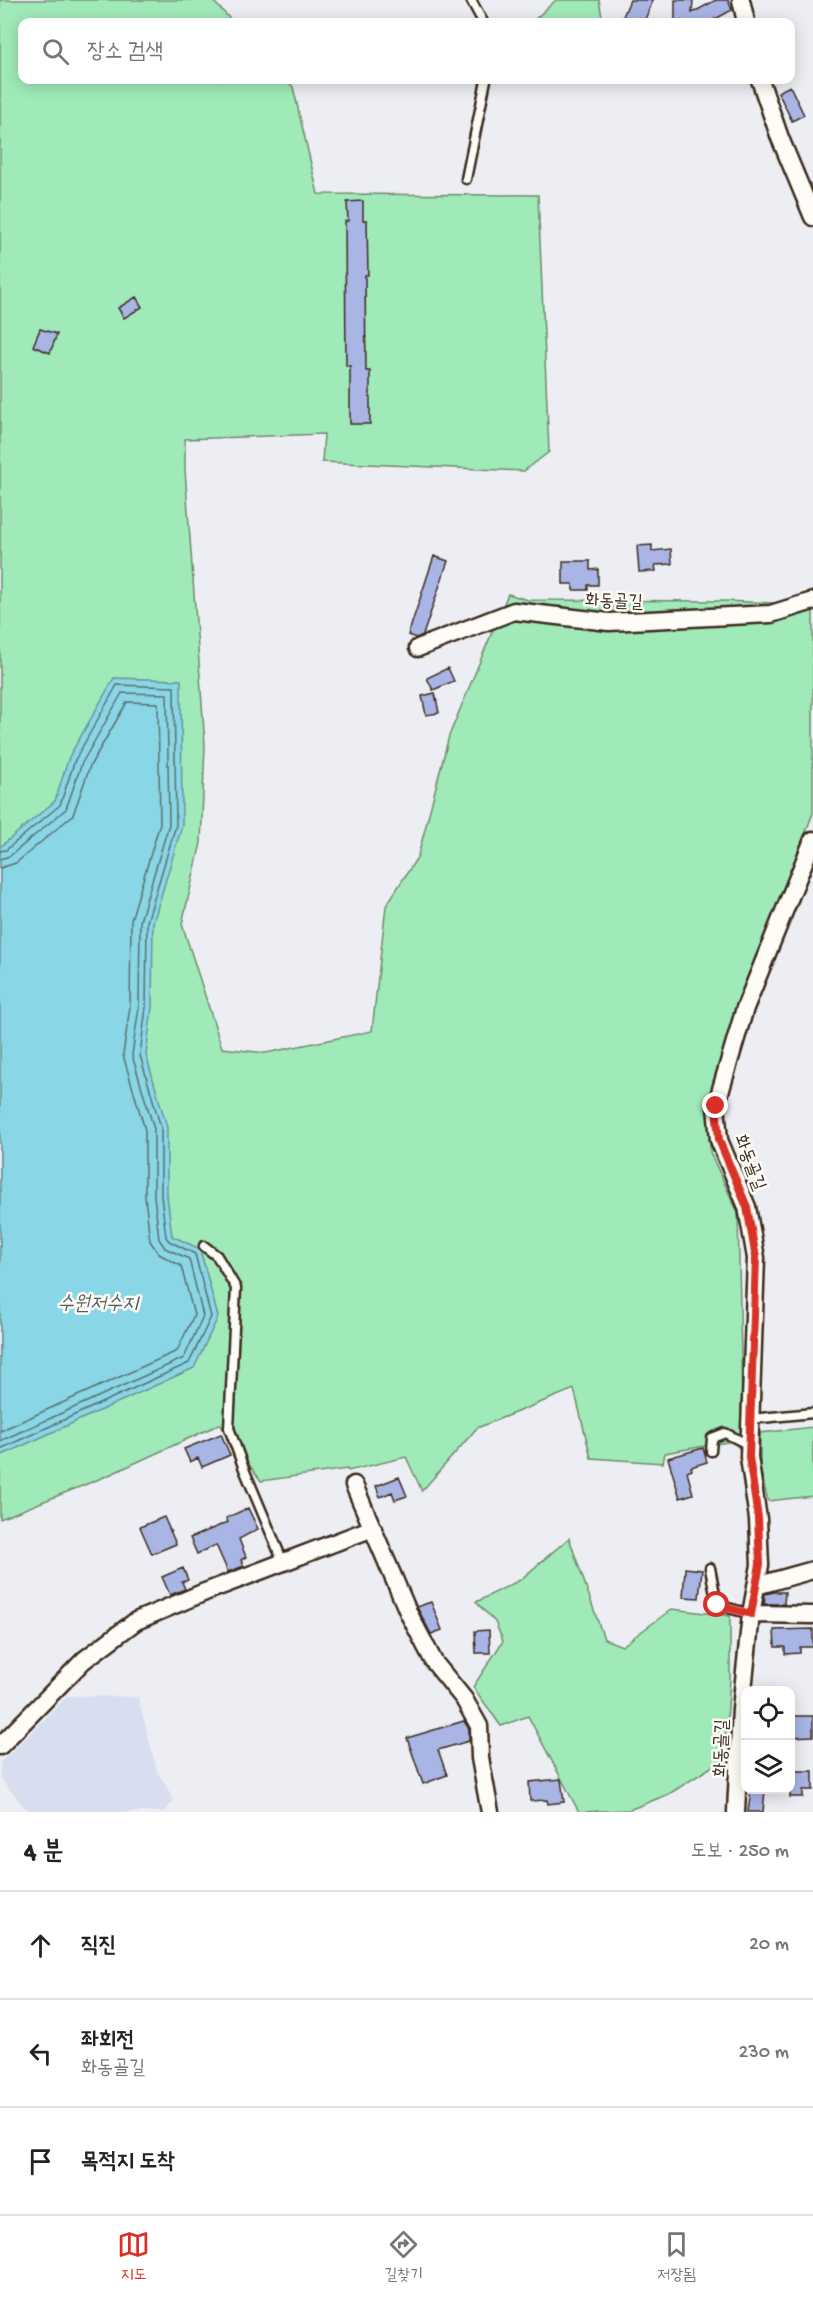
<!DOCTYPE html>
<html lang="ko">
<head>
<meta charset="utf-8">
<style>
	body { margin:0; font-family:"Gochi Hand","Poor Story",sans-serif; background:#f2f2f2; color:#222 }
	.controls { position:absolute; right:18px; bottom:18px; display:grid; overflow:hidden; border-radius:12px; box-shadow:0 3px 15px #0003 }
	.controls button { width:54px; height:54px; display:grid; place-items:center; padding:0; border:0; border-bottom:2px solid #e0e0e0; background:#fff; color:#222; font:30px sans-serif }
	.stop { position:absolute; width:18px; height:18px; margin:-14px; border:4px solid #d93025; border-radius:50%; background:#fff }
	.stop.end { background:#d93025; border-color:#fff; box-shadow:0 2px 6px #0008 }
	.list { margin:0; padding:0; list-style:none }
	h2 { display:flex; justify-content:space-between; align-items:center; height:78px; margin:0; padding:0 24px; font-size:26px }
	h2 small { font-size:20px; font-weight:400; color:#767676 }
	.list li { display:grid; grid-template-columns:39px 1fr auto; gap:18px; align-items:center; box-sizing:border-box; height:108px; padding:0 24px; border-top:2px solid #e0e0e0 }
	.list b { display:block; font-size:22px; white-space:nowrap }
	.list p { margin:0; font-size:20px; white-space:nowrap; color:#767676 }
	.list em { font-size:20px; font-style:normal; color:#767676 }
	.icon { flex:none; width:33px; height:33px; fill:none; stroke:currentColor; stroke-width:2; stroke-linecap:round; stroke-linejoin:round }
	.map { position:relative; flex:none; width:813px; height:1812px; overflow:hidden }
	.search { position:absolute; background:#fff; box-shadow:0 3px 15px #0003; left:18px; right:18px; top:18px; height:66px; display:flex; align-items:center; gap:15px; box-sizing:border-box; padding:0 21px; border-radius:12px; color:#767676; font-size:22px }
	.sheet { height:402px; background:#fff }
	nav { display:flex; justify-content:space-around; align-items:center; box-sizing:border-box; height:84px; border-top:2px solid #e0e0e0; background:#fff; font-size:16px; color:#767676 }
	nav a { display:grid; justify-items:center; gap:3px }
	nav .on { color:#d93025 }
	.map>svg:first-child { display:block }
	.built { fill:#d8ddef }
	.green { fill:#a0eab9; stroke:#6e8a6c; stroke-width:1.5 }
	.water { fill:#89d6e7; stroke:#6a9197; stroke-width:1.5 }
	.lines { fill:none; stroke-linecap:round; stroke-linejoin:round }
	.shore { stroke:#5a6f6e; stroke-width:1.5 }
	.building { fill:#a8b5e5; stroke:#3b2a1e; stroke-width:1.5 }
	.lane-casing { stroke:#3b2a1e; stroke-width:13 }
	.street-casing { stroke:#3b2a1e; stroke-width:21 }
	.lane { stroke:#fdfcf7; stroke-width:8 }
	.street { stroke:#fdfcf7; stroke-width:16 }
	.route { stroke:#d93025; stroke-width:8 }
	.labels { text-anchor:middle; stroke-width:5; stroke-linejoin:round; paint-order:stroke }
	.street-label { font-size:18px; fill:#3b2a1e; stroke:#fdfcf7 }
	.water-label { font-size:20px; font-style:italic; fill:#525e5a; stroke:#fdfcf7 }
</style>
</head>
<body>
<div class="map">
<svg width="813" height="1812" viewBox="0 0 813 1812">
	<rect width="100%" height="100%" fill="#eceef3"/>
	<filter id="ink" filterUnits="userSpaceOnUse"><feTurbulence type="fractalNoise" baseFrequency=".0167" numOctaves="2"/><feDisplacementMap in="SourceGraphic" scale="12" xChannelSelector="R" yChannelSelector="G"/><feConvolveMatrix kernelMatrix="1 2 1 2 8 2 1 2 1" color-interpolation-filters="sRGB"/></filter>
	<g filter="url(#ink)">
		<!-- built -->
		<path class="built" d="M 68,1696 L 138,1697 L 157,1771 L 174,1800 L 164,1812 L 29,1812 L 0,1778 L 0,1763 Z"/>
		<!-- green -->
		<path class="green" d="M 0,0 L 212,0 L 233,22 L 22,22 L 22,80 L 286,80 L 293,87 L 318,194 L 538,195 L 549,452 L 524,471 L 322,462 L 324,434 L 185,439 L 185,470 L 205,745 L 201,843 L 182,924 L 222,1048 L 266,1053 L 372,1031 L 386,906 L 418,856 L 449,736 L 508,594 L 528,600 L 721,601 L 778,603 L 813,591 L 813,813 L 735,1018 L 710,1107 L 710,1152 L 738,1213 L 743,1453 L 733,1441 L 665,1453 L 663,1463 L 591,1458 L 574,1389 L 477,1428 L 422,1491 L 406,1457 L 348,1471 L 347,1469 L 261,1481 L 220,1424 L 109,1475 L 0,1519 Z
			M 556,0 L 599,0 L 603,22 L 532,22 Z
			M 813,1427 L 813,1496 L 768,1501 L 760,1468 L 760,1433 Z
			M 569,1538 L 604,1639 L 622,1646 L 672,1609 L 730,1616 L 730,1680 L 724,1759 L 669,1794 L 629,1810 L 579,1812 L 528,1716 L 501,1726 L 473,1687 L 503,1641 L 495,1622 L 476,1602 L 520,1580 Z"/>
		<!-- water -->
		<path class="water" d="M 114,678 L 181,680 L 182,826 L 153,923 L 152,1008 L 146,1055 L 167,1127 L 167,1195 L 172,1236 L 200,1249 L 218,1317 L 194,1368 L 0,1456 L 0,847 L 55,801 L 69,757 Z"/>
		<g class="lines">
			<!-- shore -->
			<path class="shore" d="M 0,851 L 6,850 L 60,805 L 75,760 L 117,685 L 174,687 L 176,825 L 147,922 L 146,1007 L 140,1055 L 161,1128 L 161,1196 L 166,1237 L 169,1241 L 195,1254 L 211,1317 L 189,1363 L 0,1449
				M 0,859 L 10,856 L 66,809 L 82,763 L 122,693 L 167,694 L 169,824 L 140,921 L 139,1007 L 132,1055 L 154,1129 L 154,1196 L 159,1239 L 165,1248 L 189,1259 L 203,1316 L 184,1358 L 0,1441
				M 0,868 L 16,863 L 73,815 L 90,766 L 127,702 L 158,703 L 160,823 L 131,920 L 130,1006 L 123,1055 L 145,1130 L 145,1197 L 150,1241 L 159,1254 L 181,1266 L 194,1315 L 177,1351 L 0,1431"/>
		</g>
		<!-- building -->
		<path class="building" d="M 630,0 L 653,0 L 644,22 L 631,22 L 622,19 Z
			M 675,0 L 693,0 L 692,13 L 716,0 L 728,0 L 732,10 L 710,22 L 675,22 Z
			M 790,86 L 804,115 L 792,121 L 778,92 Z
			M 363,201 L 363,220 L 367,220 L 368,275 L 365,275 L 366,371 L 370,371 L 370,424 L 350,424 L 350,366 L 346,366 L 345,221 L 348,221 L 347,202 Z
			M 136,297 L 142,307 L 124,318 L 118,308 Z
			M 40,329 L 57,334 L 50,353 L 33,346 Z
			M 652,545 L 652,551 L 671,549 L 672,564 L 655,565 L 656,571 L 639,572 L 637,546 Z
			M 434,556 L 448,561 L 423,635 L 416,638 L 408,635 Z
			M 563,561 L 590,561 L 590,570 L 598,569 L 598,585 L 588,585 L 588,590 L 573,590 L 573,584 L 563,584 Z
			M 448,668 L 454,681 L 433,690 L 427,678 Z
			M 435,693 L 439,713 L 426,715 L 422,696 Z
			M 221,1434 L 230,1455 L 202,1467 L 198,1458 L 190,1462 L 184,1449 Z
			M 703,1448 L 707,1462 L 691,1467 L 692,1470 L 687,1472 L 693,1494 L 680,1498 L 668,1458 Z
			M 399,1477 L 407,1496 L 395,1500 L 392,1492 L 380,1497 L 376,1486 Z
			M 248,1508 L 258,1529 L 239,1539 L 246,1557 L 241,1560 L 244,1566 L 228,1572 L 216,1545 L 197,1554 L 190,1538 L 228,1522 L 226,1518 Z
			M 164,1517 L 176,1544 L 152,1554 L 140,1527 Z
			M 183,1568 L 188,1580 L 182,1582 L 185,1589 L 170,1595 L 162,1577 Z
			M 685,1568 L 702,1570 L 699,1598 L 683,1597 Z
			M 774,1592 L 785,1592 L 784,1604 L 764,1604 L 765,1594 Z
			M 431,1602 L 442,1630 L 431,1634 L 417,1607 Z
			M 813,1629 L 813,1647 L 800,1647 L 800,1653 L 785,1654 L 785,1647 L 775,1647 L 774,1630 Z
			M 489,1630 L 490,1653 L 476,1653 L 475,1631 Z
			M 790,1716 L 813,1716 L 813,1736 L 790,1737 Z
			M 464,1721 L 469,1729 L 469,1741 L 438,1750 L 447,1775 L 423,1784 L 407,1738 Z
			M 790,1771 L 813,1771 L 813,1790 L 803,1790 L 803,1797 L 790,1797 Z
			M 561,1779 L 564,1802 L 548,1804 L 547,1800 L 530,1801 L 529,1782 Z
			M 751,1790 L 765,1790 L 763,1812 L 748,1812 Z"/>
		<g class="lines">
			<!-- lane casing -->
			<g class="lane-casing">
				<path id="lane" d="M 471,0 L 483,22
					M 466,179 L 486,80
					M 204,1246 L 217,1256 L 236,1288 L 229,1428 L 244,1469 L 283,1562
					M 751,1419 L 813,1413
					M 711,1451 L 712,1438 L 725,1433 L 749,1445
					M 710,1568 L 717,1605 L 751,1614"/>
			</g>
			<!-- street casing -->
			<g class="street-casing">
				<path id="street" d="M 741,0 L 746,22
					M 760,80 L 780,138 L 813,217
					M 418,648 L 514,611 L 609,622 L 771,614 L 813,601
					M 354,1485 L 409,1614 L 434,1662 L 464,1699 L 479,1726 L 480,1758 L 490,1812
					M 756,1586 L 813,1570
					M 751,1614 L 813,1615
					M 0,1746 L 84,1660 L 136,1621 L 205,1592 L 373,1528
					M 736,1812 L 741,1709 L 751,1614 L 760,1565 L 758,1519 L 749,1457 L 756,1258 L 747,1207 L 719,1140 L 716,1106 L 745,1008 L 813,840"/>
			</g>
			<!-- lane -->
			<use href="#lane" class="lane"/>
			<!-- street -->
			<use href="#street" class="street"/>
		</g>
	</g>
	<g class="lines" filter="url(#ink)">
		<!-- route -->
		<path class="route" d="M 716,1106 L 719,1140 L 747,1207 L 756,1258 L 749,1457 L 758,1518 L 760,1564 L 751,1614 L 717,1605"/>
	</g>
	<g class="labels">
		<!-- street labels -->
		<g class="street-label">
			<text transform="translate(614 600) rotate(2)" y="6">화동골길</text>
			<text transform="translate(751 1162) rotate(69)" y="6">화동골길</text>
			<text transform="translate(720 1748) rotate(-88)" y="6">화동골길</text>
		</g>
		<!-- water labels -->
		<g class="water-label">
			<text x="98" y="1309">수원저수지</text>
		</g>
	</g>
</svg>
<div class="controls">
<button><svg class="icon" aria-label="locate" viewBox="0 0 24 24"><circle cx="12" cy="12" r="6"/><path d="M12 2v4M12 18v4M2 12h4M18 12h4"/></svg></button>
<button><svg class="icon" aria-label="layers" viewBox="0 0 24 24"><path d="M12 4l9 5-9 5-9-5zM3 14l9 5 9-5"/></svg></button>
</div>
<div class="stop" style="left:717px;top:1605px"></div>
<div class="stop end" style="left:716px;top:1106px"></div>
<div class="search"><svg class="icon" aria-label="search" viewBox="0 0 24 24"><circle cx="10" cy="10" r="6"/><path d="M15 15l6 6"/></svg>장소 검색</div>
</div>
<section class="sheet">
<h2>4 분<small>도보 · 250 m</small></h2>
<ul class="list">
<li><svg class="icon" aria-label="ahead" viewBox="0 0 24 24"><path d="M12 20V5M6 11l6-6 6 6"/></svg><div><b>직진</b></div><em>20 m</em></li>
<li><svg class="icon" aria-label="left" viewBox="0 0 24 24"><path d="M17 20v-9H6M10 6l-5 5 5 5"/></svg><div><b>좌회전</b><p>화동골길</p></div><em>230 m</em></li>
<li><svg class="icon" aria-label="arrive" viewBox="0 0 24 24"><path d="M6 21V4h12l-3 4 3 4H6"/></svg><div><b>목적지 도착</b></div></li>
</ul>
</section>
<nav>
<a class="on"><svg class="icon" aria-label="map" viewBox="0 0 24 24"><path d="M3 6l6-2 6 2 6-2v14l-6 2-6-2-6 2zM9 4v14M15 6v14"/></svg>지도</a>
<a><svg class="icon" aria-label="directions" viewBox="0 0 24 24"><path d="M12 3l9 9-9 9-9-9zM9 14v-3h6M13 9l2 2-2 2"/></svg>길찾기</a>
<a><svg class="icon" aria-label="saved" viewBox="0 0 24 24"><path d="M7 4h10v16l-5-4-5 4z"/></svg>저장됨</a>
</nav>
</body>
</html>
